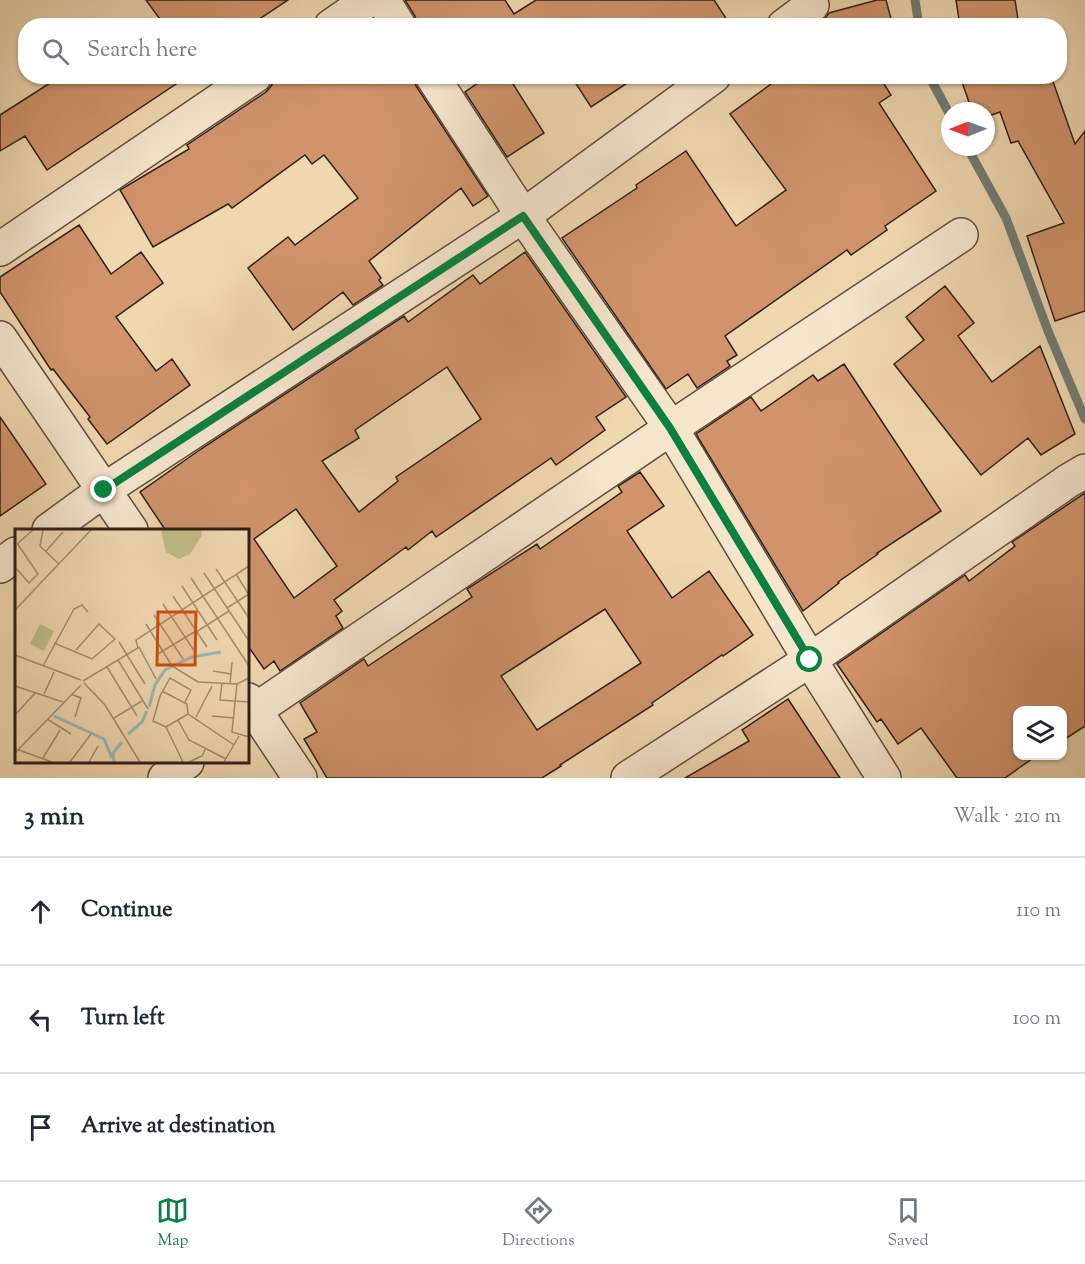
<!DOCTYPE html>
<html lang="en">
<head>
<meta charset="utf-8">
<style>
	body { margin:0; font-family:"Sorts Mill Goudy",serif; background:#f2f2f3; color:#1f2937 }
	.controls { position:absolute; right:18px; bottom:18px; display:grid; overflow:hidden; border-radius:12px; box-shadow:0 2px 4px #0004 }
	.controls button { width:54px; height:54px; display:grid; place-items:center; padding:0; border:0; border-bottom:2px solid #e0e1e3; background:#fff; color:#1f2937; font:30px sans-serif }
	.compass { position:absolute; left:941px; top:102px; width:54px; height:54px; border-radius:50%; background:#fff; box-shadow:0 2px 4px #0004; rotate:269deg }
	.stop { position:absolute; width:18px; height:18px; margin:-14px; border:4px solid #0b8043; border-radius:50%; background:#fff }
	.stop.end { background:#0b8043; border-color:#fff; box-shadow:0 2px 6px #0008 }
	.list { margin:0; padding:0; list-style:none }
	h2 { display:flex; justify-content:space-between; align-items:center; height:78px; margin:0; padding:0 24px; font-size:26px }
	h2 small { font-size:20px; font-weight:400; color:#747a83 }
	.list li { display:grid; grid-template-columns:39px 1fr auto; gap:18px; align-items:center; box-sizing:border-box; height:108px; padding:0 24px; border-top:2px solid #e0e1e3 }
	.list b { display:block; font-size:22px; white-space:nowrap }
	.list em { font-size:20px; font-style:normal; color:#747a83 }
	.icon { flex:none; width:33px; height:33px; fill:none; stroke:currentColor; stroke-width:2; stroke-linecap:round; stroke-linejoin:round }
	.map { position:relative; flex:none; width:1085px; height:778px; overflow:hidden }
	.search { position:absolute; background:#fff; box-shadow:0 2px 4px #0004; left:18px; right:18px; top:18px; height:66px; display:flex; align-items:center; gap:15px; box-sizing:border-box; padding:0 21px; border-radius:24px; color:#747a83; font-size:22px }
	.sheet { height:402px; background:#fff }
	nav { display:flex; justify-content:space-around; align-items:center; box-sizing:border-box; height:84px; border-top:2px solid #e0e1e3; background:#fff; font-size:16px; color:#747a83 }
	nav a { display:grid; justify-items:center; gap:3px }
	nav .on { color:#0b8043 }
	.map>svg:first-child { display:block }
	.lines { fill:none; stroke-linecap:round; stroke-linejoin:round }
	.stream { stroke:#707b75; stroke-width:9 }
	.building { fill:#d0936c; stroke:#2f2016; stroke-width:1.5; fill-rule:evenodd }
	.minor-casing { stroke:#5f4e3c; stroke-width:36 }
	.minor { stroke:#f5e5cc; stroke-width:33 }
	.route { stroke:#0b8043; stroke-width:8 }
	.inset-river { fill:none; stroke:#9cb8b4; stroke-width:3 }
	.inset-road { fill:none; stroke:#a28e72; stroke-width:1.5 }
	.view { fill:#cc500e; fill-opacity:0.15; stroke:#cc500e; stroke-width:3 }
	.inset-edge { fill:none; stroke:#2f2016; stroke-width:3 }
</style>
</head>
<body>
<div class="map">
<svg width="1085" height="778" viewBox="0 0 1085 778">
	<rect width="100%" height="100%" fill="#efd7b0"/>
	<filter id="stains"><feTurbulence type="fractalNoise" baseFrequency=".00333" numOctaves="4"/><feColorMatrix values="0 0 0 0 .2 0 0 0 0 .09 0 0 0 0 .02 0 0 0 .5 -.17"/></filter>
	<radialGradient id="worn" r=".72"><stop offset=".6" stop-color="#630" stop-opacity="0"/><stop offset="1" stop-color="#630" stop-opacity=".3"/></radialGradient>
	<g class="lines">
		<!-- stream -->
		<path class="stream" d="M 915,0 L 919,26
			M 929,76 L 950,115
			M 967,147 L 1006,218 L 1048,331 L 1085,419"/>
	</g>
	<!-- building -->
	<path class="building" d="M 146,0 L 288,0 L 249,26 L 165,26 Z
		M 405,0 L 505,0 L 514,14 L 536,0 L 714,0 L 731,26 L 418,26 L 415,16 Z
		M 877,0 L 886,0 L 893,26 L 816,26 L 824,20 L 829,13 Z
		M 956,0 L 1015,0 L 1019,26 L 960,26 Z
		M 61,76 L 188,76 L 47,170 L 25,136 L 0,151 L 0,115 Z
		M 273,76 L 413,76 L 416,86 L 488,196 L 473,206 L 461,188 L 369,261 L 381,278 L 379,280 L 383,285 L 353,305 L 343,292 L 293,330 L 248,268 L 288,237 L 295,245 L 358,198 L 324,155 L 312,164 L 305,155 L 232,208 L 228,204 L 153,247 L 120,190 L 189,149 L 187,145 L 266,92 L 272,85 Z
		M 488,76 L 508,76 L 544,133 L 507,157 L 465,92 Z
		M 571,76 L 638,76 L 591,107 Z
		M 782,76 L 879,76 L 891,95 L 879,103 L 936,191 L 885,226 L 887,230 L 851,255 L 847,250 L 725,336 L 737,355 L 727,361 L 730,366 L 697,388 L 688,374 L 666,389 L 562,238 L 637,188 L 636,185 L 686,151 L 736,226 L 786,190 L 730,114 Z
		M 960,76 L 1051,76 L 1075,144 L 1085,131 L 1085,311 L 1055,321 L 1027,236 L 1064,223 L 1018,141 L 1011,143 L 1000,112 L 986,117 L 986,111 L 972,111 Z
		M 79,225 L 111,274 L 141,252 L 163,283 L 116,317 L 156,371 L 172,359 L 190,385 L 107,444 L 88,419 L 90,417 L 53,369 L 51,370 L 0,292 L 0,277 Z
		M 525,252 L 626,397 L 596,417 L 605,430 L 556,465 L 551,458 L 436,537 L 432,531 L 408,550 L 406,547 L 334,600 L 342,611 L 336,616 L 343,628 L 280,671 L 274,661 L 264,669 L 248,646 L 248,531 L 166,531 L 140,492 L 201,449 L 404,316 L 408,322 L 473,275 L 480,284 ZM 447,367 L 481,419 L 396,477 L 398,481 L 359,512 L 322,461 L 359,438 L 355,430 ZM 296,509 L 337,566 L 294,598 L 254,539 Z
		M 945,286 L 974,323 L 958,336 L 992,382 L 1040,346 L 1075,434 L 1041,455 L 1028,438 L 981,475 L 894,364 L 924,340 L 906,317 Z
		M 844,364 L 941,511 L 877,553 L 878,554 L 838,582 L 839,583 L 803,611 L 696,434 L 751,397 L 761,411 L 813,375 L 818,381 Z
		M 0,417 L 46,484 L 0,516 Z
		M 640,472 L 664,506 L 627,531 L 672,598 L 709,571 L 753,635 L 723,656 L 722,655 L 652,703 L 653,705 L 560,765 L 561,766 L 542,778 L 327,778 L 304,739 L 317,732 L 300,703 L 364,659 L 368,666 L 472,597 L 467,589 L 537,544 L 540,549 L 622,492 L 618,486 ZM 605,609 L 641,663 L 537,730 L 501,676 Z
		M 1085,493 L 1085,726 L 1062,741 L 1062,711 L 1017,711 L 1017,756 L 1036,756 L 1005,778 L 957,778 L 921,728 L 898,744 L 881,719 L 877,722 L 837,664 L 965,575 L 969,581 L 1015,546 L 1012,542 Z
		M 788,699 L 840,778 L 685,778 L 749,741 L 742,730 Z"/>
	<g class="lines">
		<!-- minor casing -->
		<g class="minor-casing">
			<path id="minor" d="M 383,0 L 399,26
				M 331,26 L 369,0
				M 784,26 L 812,5
				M 432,76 L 523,216 L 671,428 L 810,660 L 884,778
				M 0,249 L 255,76
				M 0,338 L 131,530
				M 49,530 L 104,490 L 523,216 L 714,76
				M 0,566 L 16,554
				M 248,700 L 300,778
				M 248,715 L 671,428 L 961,235
				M 165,778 L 187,762
				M 628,778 L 810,660 L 1068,481 L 1085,471"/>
		</g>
		<!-- minor -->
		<use href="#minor" class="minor"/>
	</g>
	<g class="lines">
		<!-- route -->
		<path class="route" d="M 104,490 L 523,216 L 670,428 L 810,660"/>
	</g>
	<!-- overview -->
	<g transform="translate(15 529)">
		<rect width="234" height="234" fill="#efd7b0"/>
		<path d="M 146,1 L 186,1 L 187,6 L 175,25 L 164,30 L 151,23 ZM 25,95 L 39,102 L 29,122 L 15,115 Z" fill="#bfbd87"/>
		<path class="inset-river" d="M 134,178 L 140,156 L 150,141 L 177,128 L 206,123M 39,187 L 89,210 L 97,229M 113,205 L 127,193 L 132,182M 99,233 L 98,224 L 107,213"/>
		<path class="inset-road" d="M 28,1 L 25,17 L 44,35M 2,15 L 18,1M 31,22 L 48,3M 0,38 L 14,54 L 23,45 L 2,14M 201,40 L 234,89M 189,44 L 234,112M 221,45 L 234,66M 176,49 L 234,137M 167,57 L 202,111M 158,67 L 192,118M 148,75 L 180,123M 212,79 L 234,65M 0,81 L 76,1M 139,86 L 168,130M 131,95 L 157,137 L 183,153 L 222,155 L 234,149M 181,103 L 214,82M 104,113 L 130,155M 39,114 L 77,130 L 100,110 L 84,95 L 61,121M 124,118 L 141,150M 0,126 L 66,151M 141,126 L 181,102M 103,131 L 133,180M 28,137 L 59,80 L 67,76 L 73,83M 92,138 L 122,187M 198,142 L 216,145M 68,152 L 123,119 L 121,111 L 234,37M 69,154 L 90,176 L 125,233M 207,154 L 205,171 L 234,173M 215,155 L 217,133M 222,155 L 217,203 L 234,208M 0,157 L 48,173M 147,162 L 172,175 L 173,185M 29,165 L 39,143M 56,165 L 66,169 L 60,188M 0,186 L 20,164M 197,187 L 219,189M 181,188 L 197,157M 99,189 L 127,172M 32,190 L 56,205M 163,191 L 174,211 L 211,230M 151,198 L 138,192 L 145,167 L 155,149 L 176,161 L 170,173M 151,198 L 173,185 L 219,216M 151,198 L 168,233M 1,220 L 37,233M 0,224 L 66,156M 28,229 L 45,201M 55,233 L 76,205M 74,233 L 83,217M 174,233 L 187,227 L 191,219M 209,233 L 224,207"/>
		<path class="view" d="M 143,83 L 181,83 L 180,136 L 142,136 Z"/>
		<rect width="234" height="234" class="inset-edge"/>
	</g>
	<rect width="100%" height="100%" filter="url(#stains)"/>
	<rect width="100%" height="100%" fill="url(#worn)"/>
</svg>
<div class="controls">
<button><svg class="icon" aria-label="layers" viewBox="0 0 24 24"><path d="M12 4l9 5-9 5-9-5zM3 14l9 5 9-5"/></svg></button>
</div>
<svg class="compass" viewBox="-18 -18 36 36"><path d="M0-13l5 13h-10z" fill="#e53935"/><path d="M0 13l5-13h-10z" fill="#747a83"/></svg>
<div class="stop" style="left:810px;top:660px"></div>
<div class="stop end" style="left:104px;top:490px"></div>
<div class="search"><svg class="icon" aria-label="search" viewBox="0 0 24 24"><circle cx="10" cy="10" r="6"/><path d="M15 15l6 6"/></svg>Search here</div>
</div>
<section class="sheet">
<h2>3 min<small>Walk · 210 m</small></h2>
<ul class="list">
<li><svg class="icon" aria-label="ahead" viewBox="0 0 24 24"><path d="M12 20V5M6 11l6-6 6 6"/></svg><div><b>Continue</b></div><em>110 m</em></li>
<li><svg class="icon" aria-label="left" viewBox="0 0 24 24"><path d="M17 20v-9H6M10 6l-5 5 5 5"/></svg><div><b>Turn left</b></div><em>100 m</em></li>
<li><svg class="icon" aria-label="arrive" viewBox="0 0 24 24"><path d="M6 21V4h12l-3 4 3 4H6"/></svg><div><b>Arrive at destination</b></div></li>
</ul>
</section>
<nav>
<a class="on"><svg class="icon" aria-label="map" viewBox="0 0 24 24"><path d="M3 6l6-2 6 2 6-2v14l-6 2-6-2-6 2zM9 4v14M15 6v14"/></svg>Map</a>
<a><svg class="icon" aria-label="directions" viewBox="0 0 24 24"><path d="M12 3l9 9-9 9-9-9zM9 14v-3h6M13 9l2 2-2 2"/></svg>Directions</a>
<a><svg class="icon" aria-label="saved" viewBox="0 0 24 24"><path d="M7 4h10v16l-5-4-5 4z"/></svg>Saved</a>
</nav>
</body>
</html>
